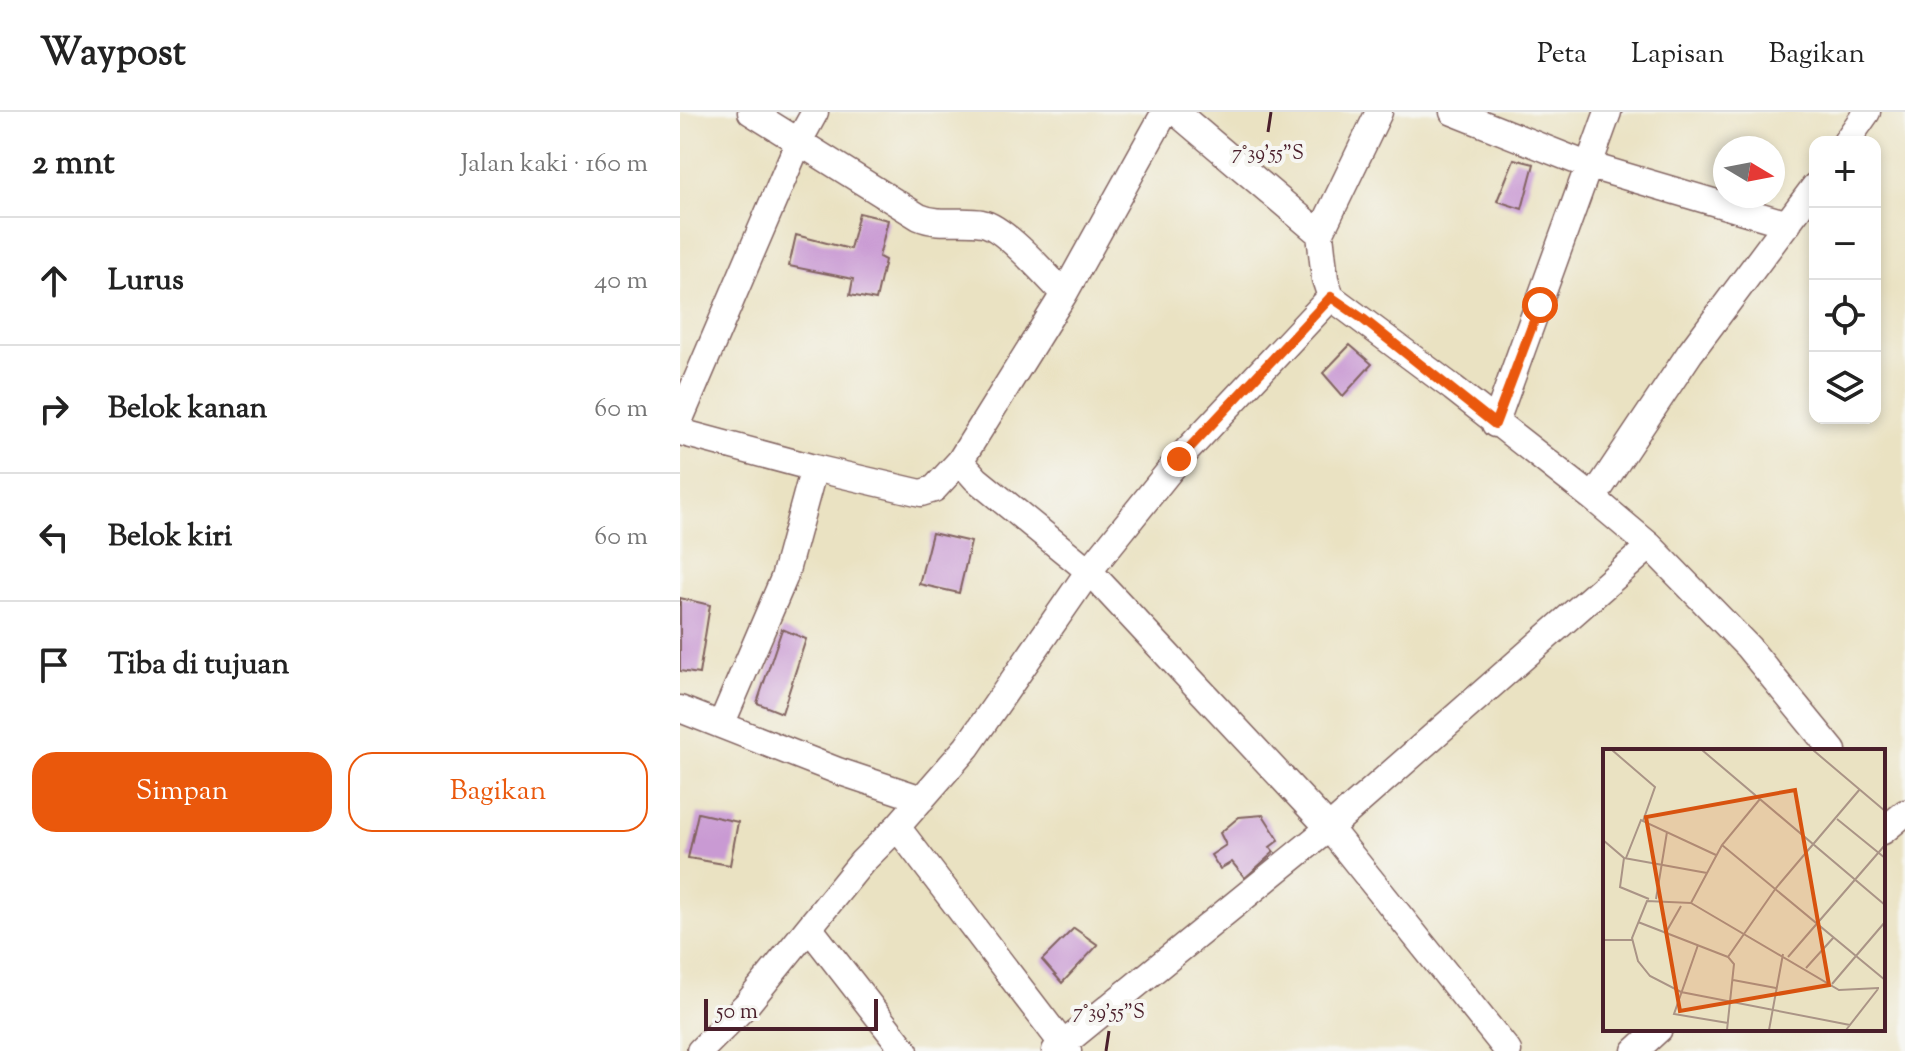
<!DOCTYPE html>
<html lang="id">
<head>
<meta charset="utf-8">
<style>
	body { margin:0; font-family:"Sorts Mill Goudy",serif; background:#f6f6f6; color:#222 }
	.controls { position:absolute; right:24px; top:24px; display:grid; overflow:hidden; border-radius:16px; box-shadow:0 4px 12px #0003 }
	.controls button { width:72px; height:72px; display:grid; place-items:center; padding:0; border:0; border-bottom:2px solid #e0e0e0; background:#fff; color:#222; font:40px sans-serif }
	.compass { position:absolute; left:1033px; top:24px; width:72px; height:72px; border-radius:50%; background:#fff; box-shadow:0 4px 12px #0003; rotate:100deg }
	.scale { position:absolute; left:24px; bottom:20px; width:174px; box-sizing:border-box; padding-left:8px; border:4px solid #4a1f2b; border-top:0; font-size:22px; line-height:28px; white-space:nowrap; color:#4a1f2b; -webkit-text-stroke:6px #f6f6f2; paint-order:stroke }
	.stop { position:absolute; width:24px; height:24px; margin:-18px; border:6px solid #ea580c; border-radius:50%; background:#fff }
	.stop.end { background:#ea580c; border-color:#fff; box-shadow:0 2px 8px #0008 }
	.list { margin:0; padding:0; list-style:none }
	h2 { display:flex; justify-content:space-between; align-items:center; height:104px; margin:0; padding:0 32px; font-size:34px }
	h2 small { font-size:26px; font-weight:400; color:#767676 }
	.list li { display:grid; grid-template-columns:52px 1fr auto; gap:24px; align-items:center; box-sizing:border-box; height:128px; padding:0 32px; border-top:2px solid #e0e0e0 }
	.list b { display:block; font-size:30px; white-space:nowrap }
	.list em { font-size:26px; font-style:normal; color:#767676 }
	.actions { display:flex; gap:16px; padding:24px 32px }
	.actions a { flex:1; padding:18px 0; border:2px solid #ea580c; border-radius:24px; text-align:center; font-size:28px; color:#ea580c }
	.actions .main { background:#ea580c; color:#fff }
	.icon { flex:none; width:44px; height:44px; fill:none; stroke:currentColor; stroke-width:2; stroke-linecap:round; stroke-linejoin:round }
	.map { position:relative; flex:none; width:1225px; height:939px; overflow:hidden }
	header { display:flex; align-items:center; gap:48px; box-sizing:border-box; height:112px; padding:0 40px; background:#fff; border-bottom:2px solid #e0e0e0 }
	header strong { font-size:38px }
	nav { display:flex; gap:44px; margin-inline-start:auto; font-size:28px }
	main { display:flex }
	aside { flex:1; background:#fff }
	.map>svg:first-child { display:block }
	.building { fill:#c99ad3 }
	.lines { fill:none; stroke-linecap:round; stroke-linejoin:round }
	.street-casing { stroke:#826360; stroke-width:29 }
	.street { stroke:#fff; stroke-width:26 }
	.route { stroke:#ea580c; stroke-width:10 }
	.ticks { fill:none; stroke:#4a1f2b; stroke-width:3 }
	.inset-road { fill:none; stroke:#aa9486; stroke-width:2 }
	.view { fill:#d8530f; fill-opacity:0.15; stroke:#d8530f; stroke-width:4 }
	.inset-edge { fill:none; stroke:#4a1f2b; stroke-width:4 }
	.ticks-label { font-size:20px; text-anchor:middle; fill:#4a1f2b; stroke:#f6f6f2; stroke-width:8; stroke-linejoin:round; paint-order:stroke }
</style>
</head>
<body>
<header>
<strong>Waypost</strong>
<nav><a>Peta</a><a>Lapisan</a><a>Bagikan</a></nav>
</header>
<main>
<aside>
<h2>2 mnt<small>Jalan kaki · 160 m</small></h2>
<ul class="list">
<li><svg class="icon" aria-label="ahead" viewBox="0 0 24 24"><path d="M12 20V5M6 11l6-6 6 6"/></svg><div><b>Lurus</b></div><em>40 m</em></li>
<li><svg class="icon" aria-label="right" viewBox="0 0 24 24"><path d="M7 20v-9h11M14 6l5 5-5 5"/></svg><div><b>Belok kanan</b></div><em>60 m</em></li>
<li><svg class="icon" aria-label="left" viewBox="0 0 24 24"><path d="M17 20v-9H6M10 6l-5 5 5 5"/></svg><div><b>Belok kiri</b></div><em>60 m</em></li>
<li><svg class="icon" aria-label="arrive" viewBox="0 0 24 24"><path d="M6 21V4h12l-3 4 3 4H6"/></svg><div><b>Tiba di tujuan</b></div></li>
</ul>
<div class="actions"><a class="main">Simpan</a><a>Bagikan</a></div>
</aside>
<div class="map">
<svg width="1225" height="939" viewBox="0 0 1225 939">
	<rect width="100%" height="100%" fill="#f6f6f2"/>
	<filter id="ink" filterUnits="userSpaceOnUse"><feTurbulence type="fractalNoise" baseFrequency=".0125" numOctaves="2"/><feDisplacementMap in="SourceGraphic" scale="16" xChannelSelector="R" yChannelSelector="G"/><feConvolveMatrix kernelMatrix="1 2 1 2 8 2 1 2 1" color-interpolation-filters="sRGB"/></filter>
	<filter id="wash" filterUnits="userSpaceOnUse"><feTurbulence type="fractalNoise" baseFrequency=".006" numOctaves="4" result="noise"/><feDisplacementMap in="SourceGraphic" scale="32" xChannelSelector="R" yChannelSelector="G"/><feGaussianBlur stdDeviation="1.8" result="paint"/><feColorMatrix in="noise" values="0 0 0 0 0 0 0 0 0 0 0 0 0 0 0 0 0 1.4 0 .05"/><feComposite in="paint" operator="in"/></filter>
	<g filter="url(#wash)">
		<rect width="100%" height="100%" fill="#eae2c2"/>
		<g id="blocks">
			<!-- building -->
			<path class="building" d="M 834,47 L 854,52 L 842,97 L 817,89 Z
				M 179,101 L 208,108 L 199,145 L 205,148 L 196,188 L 170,183 L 173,167 L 109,154 L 116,123 L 170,137 Z
				M 670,233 L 692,252 L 663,284 L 643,261 Z
				M 252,421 L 291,430 L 279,481 L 239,472 Z
				M 0,486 L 30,493 L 19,562 L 0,559 Z
				M 102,517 L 126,527 L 102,601 L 77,591 Z
				M 18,701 L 58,710 L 50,753 L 8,746 Z
				M 583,703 L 599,728 L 590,735 L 594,740 L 565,766 L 552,750 L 540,757 L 531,743 L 546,733 L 540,721 L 559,705 Z
				M 394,816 L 418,833 L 382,871 L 362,848 Z"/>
		</g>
	</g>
	<g filter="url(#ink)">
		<use href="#blocks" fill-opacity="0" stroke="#826360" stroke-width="2"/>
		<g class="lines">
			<!-- street casing -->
			<g class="street-casing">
				<path id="street" d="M 71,0 L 239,105 C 260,114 281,107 302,111 C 323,114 368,165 384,182
					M 496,0 L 640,122
					M 699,0 L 640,122 L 645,167 L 651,185 L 773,276 L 913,386 L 970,434 L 1068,535 L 1153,639
					M 773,0 L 907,53 L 1108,112
					M 1166,30 L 1187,0
					M 0,307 L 119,29 L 135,0
					M 815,312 L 928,0
					M 0,320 L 134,356 L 241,381 L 254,377 L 280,349 L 296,367 L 409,459 L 649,716 L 828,939
					M 280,349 L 384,182 L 485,0
					M 913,386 L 1010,241 L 1135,74
					M 0,597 L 158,659 L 242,687
					M 41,613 L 104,466 L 134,356
					M 217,715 L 388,939
					M 1203,719 L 1225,701
					M 130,817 L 225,939
					M 20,939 L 67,892 L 182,750 L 217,715 L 287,635 L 409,459 L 499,347 L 651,185
					M 375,939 L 649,716 L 970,434
					M 955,939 L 979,917"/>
			</g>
			<!-- street -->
			<use href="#street" class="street"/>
		</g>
	</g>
	<g class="lines" filter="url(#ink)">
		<!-- route -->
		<path class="route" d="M 499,347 L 651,185 L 683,207 L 815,312 L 860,193"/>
	</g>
	<!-- ticks -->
	<path class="ticks" d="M 588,20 L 591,0M 426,939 L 429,919"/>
	<!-- overview -->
	<g transform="translate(923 637)">
		<rect width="282" height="282" fill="#eae2c2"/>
		<path class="inset-road" d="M 9,1 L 52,38 L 40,72M 99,1 L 282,156M 210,1 L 282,62M 157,50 L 119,96 L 88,154 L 44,152 L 29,189 L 35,212 L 47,227 L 78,243 L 247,276M 234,70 L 282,109M 0,91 L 21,109 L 17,138 L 46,150M 119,96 L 282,231M 21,109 L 104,124M 23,109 L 38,71 L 113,106M 1,131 L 1,191 L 29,191M 53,150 L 64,83M 88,154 L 236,241 L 276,239M 35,173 L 125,208M 62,185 L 78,157M 95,196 L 71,265 L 125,274M 185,208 L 282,96M 203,219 L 231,188M 130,231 L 173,239M 229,235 L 282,173M 124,281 L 131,215 L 125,208 L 173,139 L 257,40M 166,281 L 180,205M 243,281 L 275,240"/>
		<path class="view" d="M 192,41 L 226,236 L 77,262 L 43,68 Z"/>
		<rect width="282" height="282" class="inset-edge"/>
	</g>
	<g class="ticks-label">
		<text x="588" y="47">7°39'55"S</text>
		<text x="429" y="906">7°39'55"S</text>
	</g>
</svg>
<div class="controls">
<button>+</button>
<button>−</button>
<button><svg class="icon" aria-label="locate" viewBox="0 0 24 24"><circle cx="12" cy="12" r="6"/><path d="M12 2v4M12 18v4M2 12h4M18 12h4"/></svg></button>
<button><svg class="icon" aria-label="layers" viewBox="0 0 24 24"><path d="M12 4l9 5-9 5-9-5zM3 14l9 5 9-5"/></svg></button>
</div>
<svg class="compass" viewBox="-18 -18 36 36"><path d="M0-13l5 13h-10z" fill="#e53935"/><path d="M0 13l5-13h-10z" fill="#767676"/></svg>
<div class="scale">50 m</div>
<div class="stop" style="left:860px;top:193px"></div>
<div class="stop end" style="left:499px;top:347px"></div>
</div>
</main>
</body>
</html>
